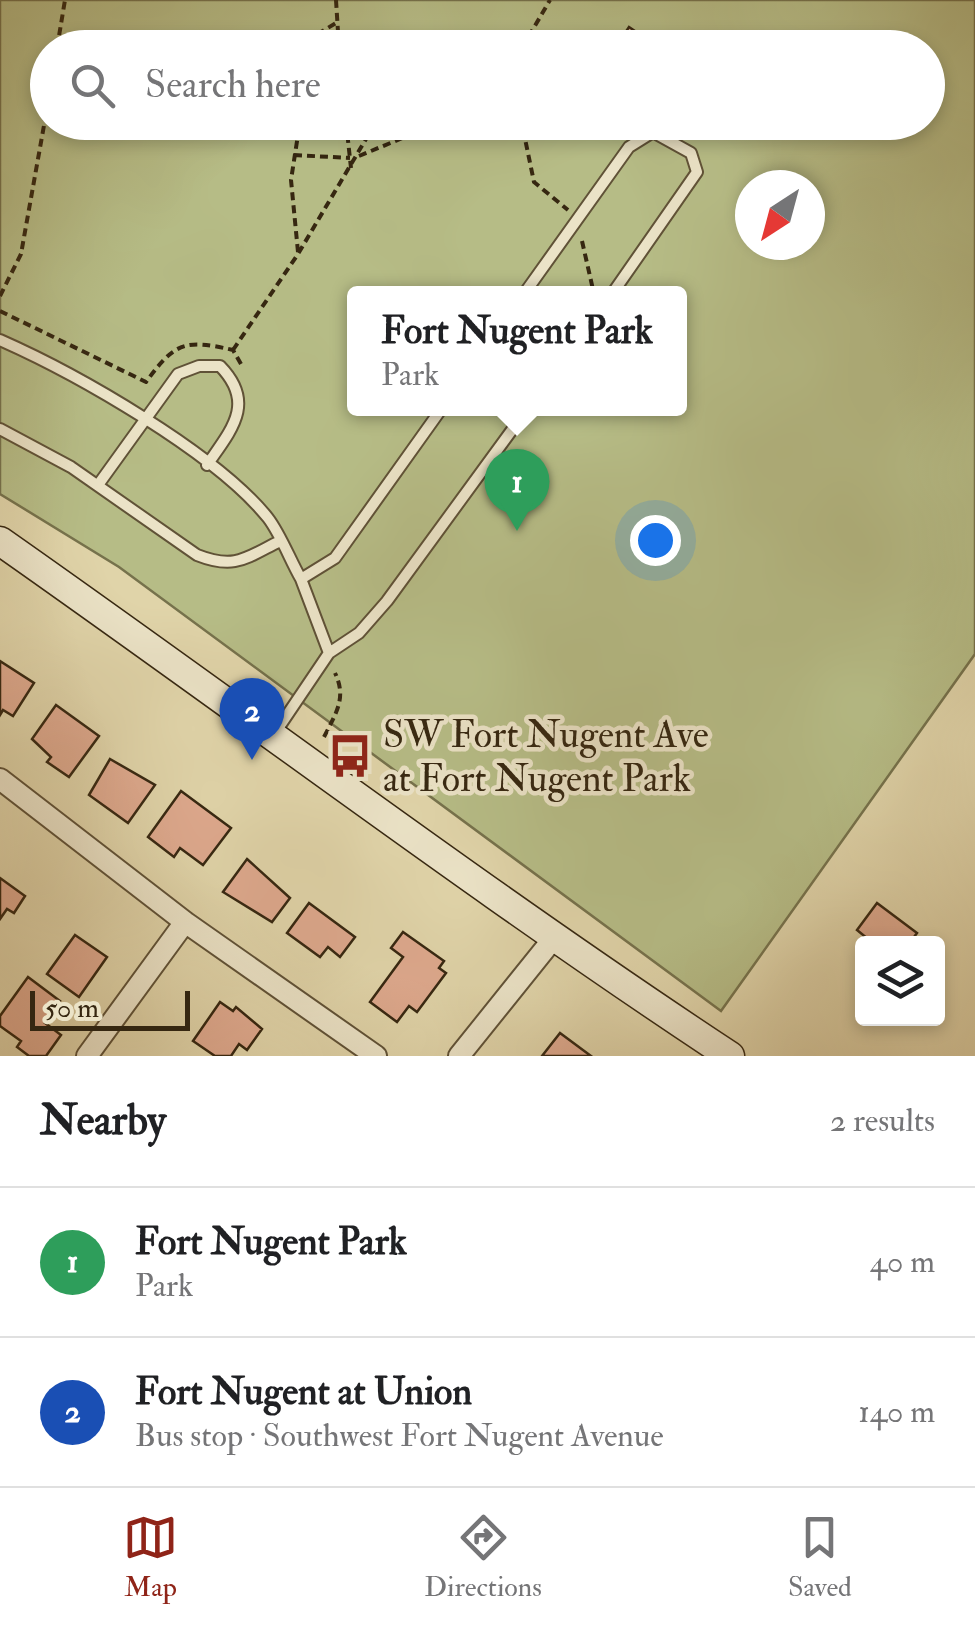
<!DOCTYPE html>
<html lang="en">
<head>
<meta charset="utf-8">
<style>
	body { margin:0; font-family:"IM FELL Double Pica",serif; background:#f6f6f6; color:#202124 }
	.controls { position:absolute; right:30px; bottom:30px; display:grid; overflow:hidden; border-radius:10px; box-shadow:0 5px 15px #0003 }
	.controls button { width:90px; height:90px; display:grid; place-items:center; padding:0; border:0; border-bottom:2px solid #e0e0e0; background:#fff; color:#202124; font:50px sans-serif }
	.compass { position:absolute; left:735px; top:170px; width:90px; height:90px; border-radius:50%; background:#fff; box-shadow:0 5px 15px #0003; rotate:216deg }
	.scale { position:absolute; left:30px; bottom:25px; width:160px; box-sizing:border-box; padding-left:10px; border:5px solid #362711; border-top:0; font-size:28px; line-height:35px; white-space:nowrap; color:#362711; -webkit-text-stroke:8px #ebe3c7; paint-order:stroke }
	.you { position:absolute; left:655px; top:540px; width:35px; height:35px; margin:-25px; border:8px solid #fff; border-radius:50%; background:#1a73e8; box-shadow:0 0 0 15px #1a73e833 }
	.badge { display:grid; place-items:center; width:65px; height:65px; border-radius:50%; background:#8f2418; color:#fff; font-size:32px; font-weight:700 }
	.pin { position:absolute; translate:-50% -82px; filter:drop-shadow(0 2px 5px #0008) }
	.pin::after { content:''; position:absolute; top:52px; width:35px; height:30px; background:inherit; clip-path:polygon(0 0,100% 0,50% 100%) }
	.popup { position:absolute; left:347px; top:286px; width:340px; height:130px; box-sizing:border-box; display:grid; place-content:center; border-radius:10px; background:#fff; filter:drop-shadow(0 2px 8px #0005); font-size:32px; white-space:nowrap; color:#757577 }
	.popup b { font-size:38px; color:#202124 }
	.popup::after { content:''; position:absolute; left:50%; top:100%; margin-left:-20px; border:20px solid transparent; border-top-color:#fff }
	.list { margin:0; padding:0; list-style:none }
	h2 { display:flex; justify-content:space-between; align-items:center; height:130px; margin:0; padding:0 40px; font-size:42px }
	h2 small { font-size:32px; font-weight:400; color:#757577 }
	.list li { display:grid; grid-template-columns:65px 1fr auto; gap:30px; align-items:center; box-sizing:border-box; height:150px; padding:0 40px; border-top:2px solid #e0e0e0 }
	.list b { display:block; font-size:38px; white-space:nowrap }
	.list p { margin:0; font-size:32px; white-space:nowrap; color:#757577 }
	.list em { font-size:32px; font-style:normal; color:#757577 }
	.icon { flex:none; width:55px; height:55px; fill:none; stroke:currentColor; stroke-width:2; stroke-linecap:round; stroke-linejoin:round }
	.map { position:relative; flex:none; width:975px; height:1056px; overflow:hidden }
	.search { position:absolute; background:#fff; box-shadow:0 5px 15px #0003; left:30px; right:30px; top:30px; height:110px; display:flex; align-items:center; gap:25px; box-sizing:border-box; padding:0 35px; border-radius:55px; color:#757577; font-size:38px }
	.sheet { height:430px; background:#fff }
	nav { display:flex; justify-content:space-around; align-items:center; box-sizing:border-box; height:140px; border-top:2px solid #e0e0e0; background:#fff; font-size:28px; color:#757577 }
	nav a { display:grid; justify-items:center; gap:5px }
	nav .on { color:#8f2418 }
	.map>svg:first-child { display:block }
	.green { fill:#b6bc86; stroke:#76724c; stroke-width:2.5; fill-rule:evenodd }
	.building { fill:#dea98e; stroke:#362711; stroke-width:2.5 }
	.lines { fill:none; stroke-linecap:round; stroke-linejoin:round }
	.lane-casing { stroke:#605237; stroke-width:14 }
	.street-casing { stroke:#605237; stroke-width:24 }
	.secondary-casing { stroke:#362711; stroke-width:31 }
	.path { stroke:#362711; stroke-width:4; stroke-dasharray:8 5; stroke-linecap:butt }
	.lane { stroke:#ebe3c7; stroke-width:10 }
	.street { stroke:#ebe3c7; stroke-width:20 }
	.secondary { stroke:#ebe3c7; stroke-width:28 }
	.labels { text-anchor:middle; stroke-width:9; stroke-linejoin:round; paint-order:stroke }
	.poi-label { font-size:38px; fill:#362711; stroke:#ebe3c7; text-anchor:start }
</style>
</head>
<body>
<div class="map">
<svg width="975" height="1056" viewBox="0 0 975 1056">
	<rect width="100%" height="100%" fill="#e0d4a9"/>
	<filter id="stains"><feTurbulence type="fractalNoise" baseFrequency=".002" numOctaves="4"/><feColorMatrix values="0 0 0 0 .2 0 0 0 0 .09 0 0 0 0 .02 0 0 0 .5 -.17"/></filter>
	<radialGradient id="worn" r=".72"><stop offset=".6" stop-color="#630" stop-opacity="0"/><stop offset="1" stop-color="#630" stop-opacity=".3"/></radialGradient>
	<!-- green -->
	<path class="green" d="M 0,0 L 975,0 L 975,654 L 721,1011 L 119,567 L 0,494 ZM 48,48 L 928,48 L 928,122 L 48,122 ZM 750,185 L 810,185 L 810,245 L 750,245 ZM 354,294 L 680,294 L 680,408 L 354,408 Z"/>
	<!-- building -->
	<path class="building" d="M 629,27 L 657,46 L 656,48 L 615,48 Z
		M 0,661 L 34,683 L 13,716 L 3,710 L 0,715 Z
		M 56,705 L 99,736 L 69,777 L 47,762 L 51,757 L 32,739 Z
		M 110,759 L 155,785 L 128,823 L 89,795 Z
		M 181,791 L 231,828 L 203,865 L 180,848 L 174,857 L 148,837 Z
		M 247,859 L 290,898 L 272,922 L 223,892 Z
		M 0,878 L 25,896 L 14,913 L 7,909 L 0,919 Z
		M 309,903 L 355,937 L 340,957 L 328,947 L 320,957 L 287,933 Z
		M 877,903 L 917,933 L 909,944 L 874,944 L 857,930 Z
		M 403,932 L 444,961 L 439,968 L 446,973 L 417,1012 L 409,1006 L 397,1022 L 370,1002 L 403,957 L 391,948 Z
		M 75,935 L 107,957 L 79,997 L 47,974 Z
		M 28,977 L 60,1001 L 45,1023 L 61,1035 L 46,1056 L 29,1056 L 17,1047 L 21,1041 L 0,1026 L 0,1016 Z
		M 220,1002 L 233,1011 L 236,1007 L 262,1029 L 247,1050 L 239,1044 L 231,1056 L 215,1056 L 193,1041 Z
		M 560,1033 L 591,1056 L 542,1056 Z"/>
	<g class="lines">
		<!-- lane casing -->
		<g class="lane-casing">
			<path id="lane" d="M 524,294 L 629,147 L 653,132 L 691,153 L 697,172 L 612,294
				M 0,340 C 77,374 216,453 268,518 C 281,535 290,560 301,579 L 335,558 L 442,408
				M 0,429 L 71,467 L 197,555 C 235,570 246,558 280,541
				M 98,485 L 178,374 L 199,366 L 220,366 C 256,403 232,429 207,465
				M 301,579 L 329,653
				M 275,733 L 329,653 L 359,633 L 387,601 L 528,408"/>
		</g>
		<!-- street casing -->
		<g class="street-casing">
			<path id="street" d="M 0,779 L 185,922 L 376,1056
				M 87,1056 L 185,922
				M 459,1056 L 553,939"/>
		</g>
		<!-- secondary casing -->
		<g class="secondary-casing">
			<path id="secondary" d="M 0,541 C 244,712 481,892 730,1056"/>
		</g>
		<!-- path -->
		<path class="path" d="M 336,0 L 339,48
			M 57,48 L 65,0
			M 314,48 L 321,32 L 336,23
			M 522,48 L 550,0
			M 346,122 L 351,168
			M 511,122 L 524,134 L 534,182 L 568,210
			M 294,155 L 350,158
			M 359,156 L 441,122
			M 582,241 L 594,294
			M 298,252 L 291,180 L 300,122
			M 0,296 L 21,254 L 48,103
			M 0,311 L 146,382 C 175,342 185,339 233,350 L 241,364
			M 233,350 L 298,254 L 376,122
			M 324,737 C 336,713 347,698 335,673"/>
		<!-- lane -->
		<use href="#lane" class="lane"/>
		<!-- street -->
		<use href="#street" class="street"/>
		<!-- secondary -->
		<use href="#secondary" class="secondary"/>
	</g>
	<!-- icons -->
	<defs>
		<g id="bus-bare" transform="scale(3.45)"><path d="M-5-6H5V4H4V6H2V4H-2V6H-4V4H-5ZM-3.5-4V0h7V-4ZM-3.5 1.2v1.5H-2V1.2ZM2 1.2v1.5H3.5V1.2Z" fill="#8f2418" stroke="#ebe3c7" stroke-width="2.5" paint-order="stroke"/></g>
	</defs>
	<g fill-rule="evenodd">
		<use href="#bus-bare" x="350" y="756"/>
	</g>
	<g class="labels">
		<!-- poi labels -->
		<g class="poi-label">
			<text x="383" y="747">SW Fort Nugent Ave<tspan x="383" dy="44">at Fort Nugent Park</tspan></text>
		</g>
	</g>
	<rect width="100%" height="100%" filter="url(#stains)"/>
	<rect width="100%" height="100%" fill="url(#worn)"/>
</svg>
<div class="controls">
<button><svg class="icon" aria-label="layers" viewBox="0 0 24 24"><path d="M12 4l9 5-9 5-9-5zM3 14l9 5 9-5"/></svg></button>
</div>
<svg class="compass" viewBox="-18 -18 36 36"><path d="M0-13l5 13h-10z" fill="#e53935"/><path d="M0 13l5-13h-10z" fill="#757577"/></svg>
<div class="scale">50 m</div>
<div class="you"></div>
<div class="pin badge" style="left:517px;top:531px;background:#2e9e5b">1</div>
<div class="popup"><b>Fort Nugent Park</b>Park</div>
<div class="pin badge" style="left:252px;top:760px;background:#1a4fb4">2</div>
<div class="search"><svg class="icon" aria-label="search" viewBox="0 0 24 24"><circle cx="10" cy="10" r="6"/><path d="M15 15l6 6"/></svg>Search here</div>
</div>
<section class="sheet">
<h2>Nearby<small>2 results</small></h2>
<ul class="list">
<li><span class="badge" style="background:#2e9e5b">1</span><div><b>Fort Nugent Park</b><p>Park</p></div><em>40 m</em></li>
<li><span class="badge" style="background:#1a4fb4">2</span><div><b>Fort Nugent at Union</b><p>Bus stop · Southwest Fort Nugent Avenue</p></div><em>140 m</em></li>
</ul>
</section>
<nav>
<a class="on"><svg class="icon" aria-label="map" viewBox="0 0 24 24"><path d="M3 6l6-2 6 2 6-2v14l-6 2-6-2-6 2zM9 4v14M15 6v14"/></svg>Map</a>
<a><svg class="icon" aria-label="directions" viewBox="0 0 24 24"><path d="M12 3l9 9-9 9-9-9zM9 14v-3h6M13 9l2 2-2 2"/></svg>Directions</a>
<a><svg class="icon" aria-label="saved" viewBox="0 0 24 24"><path d="M7 4h10v16l-5-4-5 4z"/></svg>Saved</a>
</nav>
</body>
</html>
